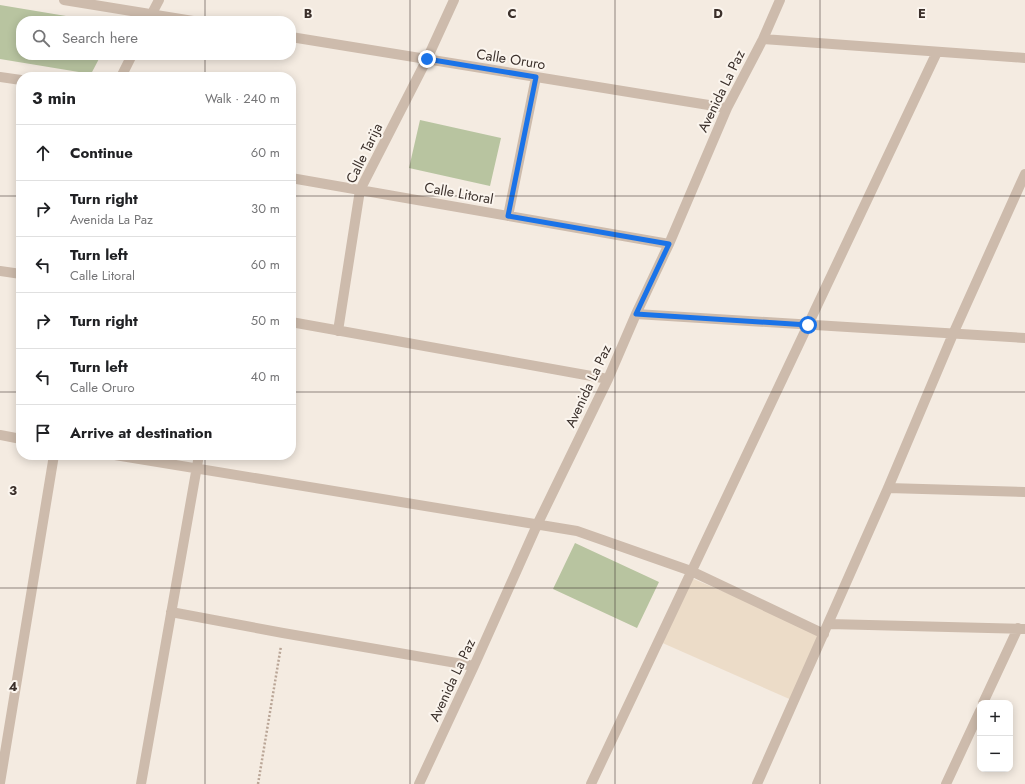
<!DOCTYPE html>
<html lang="en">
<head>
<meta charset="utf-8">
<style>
	body { margin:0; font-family:Jost,sans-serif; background:#f2f2f2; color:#202124 }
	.controls { position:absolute; right:12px; bottom:12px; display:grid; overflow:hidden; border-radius:8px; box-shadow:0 2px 10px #0003 }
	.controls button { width:36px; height:36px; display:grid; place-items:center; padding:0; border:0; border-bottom:1px solid #e0e0e0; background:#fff; color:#202124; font:20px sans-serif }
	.stop { position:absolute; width:12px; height:12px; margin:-9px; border:3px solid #1a73e8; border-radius:50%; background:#fff }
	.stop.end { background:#1a73e8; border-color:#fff; box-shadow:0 1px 4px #0008 }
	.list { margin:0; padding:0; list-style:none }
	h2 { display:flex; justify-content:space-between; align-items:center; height:52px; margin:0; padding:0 16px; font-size:17px }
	h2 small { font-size:13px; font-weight:400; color:#757577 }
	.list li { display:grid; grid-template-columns:26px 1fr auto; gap:12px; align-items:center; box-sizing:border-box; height:56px; padding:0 16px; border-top:1px solid #e0e0e0 }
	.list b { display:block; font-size:15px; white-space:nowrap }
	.list p { margin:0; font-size:13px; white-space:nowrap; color:#757577 }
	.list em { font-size:13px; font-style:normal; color:#757577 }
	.icon { flex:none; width:22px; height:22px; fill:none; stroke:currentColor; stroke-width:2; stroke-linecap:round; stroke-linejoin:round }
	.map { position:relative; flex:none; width:1025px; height:784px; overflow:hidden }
	.search { position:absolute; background:#fff; box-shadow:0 2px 10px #0003; left:16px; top:16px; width:280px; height:44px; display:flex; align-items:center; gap:10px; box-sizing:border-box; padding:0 14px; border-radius:16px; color:#757577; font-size:15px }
	.panel { position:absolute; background:#fff; box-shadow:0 2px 10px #0003; left:16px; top:72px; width:280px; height:388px; border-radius:16px }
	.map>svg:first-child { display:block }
	.green { fill:#b8c4a0 }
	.plaza { fill:#ecdcc8 }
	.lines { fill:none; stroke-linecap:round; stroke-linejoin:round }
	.path { stroke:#b9a596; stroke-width:2.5; stroke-dasharray:2 2; stroke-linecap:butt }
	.street { stroke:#cdbbac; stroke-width:10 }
	.route { stroke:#1a73e8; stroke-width:5 }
	.grid { fill:none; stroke:#3b302b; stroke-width:1; stroke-opacity:0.55 }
	.labels { text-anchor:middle; stroke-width:4; stroke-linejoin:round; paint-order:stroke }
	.street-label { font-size:14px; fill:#3b302b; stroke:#fbf5ee }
	.grid-label { font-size:13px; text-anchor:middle; font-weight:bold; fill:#3b302b; stroke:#fbf5ee; stroke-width:4; stroke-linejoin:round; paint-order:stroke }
</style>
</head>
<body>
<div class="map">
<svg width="1025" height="784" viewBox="0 0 1025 784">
	<rect width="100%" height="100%" fill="#f4ebe1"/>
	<!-- green -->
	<path class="green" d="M 0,5 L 96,21 L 21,21 L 21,55 L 101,55 L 91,74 L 0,59 Z
		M 420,120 L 501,138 L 490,186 L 409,168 Z
		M 575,543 L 659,582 L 637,628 L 553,589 Z"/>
	<!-- plaza -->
	<path class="plaza" d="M 689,577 L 824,634 L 794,701 L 658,641 Z"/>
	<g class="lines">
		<!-- path -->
		<path class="path" d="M 258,784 L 281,646"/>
		<!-- street -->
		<path class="street" d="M 64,0 L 193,21
			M 148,21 L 159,0
			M 291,37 L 727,108
			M 763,39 L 1025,58
			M 0,77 L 21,80
			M 121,77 L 132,55
			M 291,178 L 669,244
			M 508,216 L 536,77
			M 0,271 L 21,274
			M 636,314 L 1025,338
			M 291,322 L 608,379
			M 338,331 L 360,190 L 427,59 L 454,0
			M 0,435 L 21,439
			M 115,455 L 577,531 L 691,571 L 824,634
			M 888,488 L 1025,492
			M 171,612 L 283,633 L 474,666
			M 829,624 L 1025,629
			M 983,703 L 1018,628
			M 0,783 L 54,455
			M 141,784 L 199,455
			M 419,784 L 474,666 L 537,525 L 608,379 L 636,314 L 669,244 L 727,108 L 763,39 L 780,0
			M 591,784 L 937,52
			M 757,784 L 888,488 L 953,334 L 1025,174
			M 946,784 L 980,711"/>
	</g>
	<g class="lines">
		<!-- route -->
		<path class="route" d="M 427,59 L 536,77 L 508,216 L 669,244 L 636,314 L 808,325"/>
	</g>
	<!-- grid -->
	<path class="grid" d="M 205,0 L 205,21M 410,0 L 410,784M 615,0 L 615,784M 820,0 L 820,784M 205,55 L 205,77M 0,196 L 21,196M 291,196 L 1025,196M 0,392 L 21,392M 291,392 L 1025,392M 205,455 L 205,784M 0,588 L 1025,588"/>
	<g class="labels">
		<!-- street labels -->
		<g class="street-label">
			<text transform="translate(511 59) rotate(9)" y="5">Calle Oruro</text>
			<text transform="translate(721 91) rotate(-64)" y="5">Avenida La Paz</text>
			<text transform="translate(364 153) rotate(-64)" y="5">Calle Tarija</text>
			<text transform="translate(459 193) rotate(10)" y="5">Calle Litoral</text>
			<text transform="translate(588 386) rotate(-65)" y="5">Avenida La Paz</text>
			<text transform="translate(452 680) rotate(-65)" y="5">Avenida La Paz</text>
		</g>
	</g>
	<g class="grid-label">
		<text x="308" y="18">B</text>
		<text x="512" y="18">C</text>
		<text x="718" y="18">D</text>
		<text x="922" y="18">E</text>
		<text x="13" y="495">3</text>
		<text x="13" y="691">4</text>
	</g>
</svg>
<div class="controls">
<button>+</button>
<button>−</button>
</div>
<div class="stop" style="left:808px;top:325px"></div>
<div class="stop end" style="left:427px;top:59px"></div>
<div class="search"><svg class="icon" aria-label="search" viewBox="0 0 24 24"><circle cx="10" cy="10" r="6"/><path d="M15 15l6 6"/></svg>Search here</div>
<section class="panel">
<h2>3 min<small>Walk · 240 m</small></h2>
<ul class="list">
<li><svg class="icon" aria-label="ahead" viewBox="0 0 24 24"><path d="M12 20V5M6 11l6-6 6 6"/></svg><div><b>Continue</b></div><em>60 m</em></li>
<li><svg class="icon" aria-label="right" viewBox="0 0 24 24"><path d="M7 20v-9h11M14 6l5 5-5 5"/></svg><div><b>Turn right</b><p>Avenida La Paz</p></div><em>30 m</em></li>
<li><svg class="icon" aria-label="left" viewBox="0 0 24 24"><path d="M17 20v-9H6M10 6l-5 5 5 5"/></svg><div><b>Turn left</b><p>Calle Litoral</p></div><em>60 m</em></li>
<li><svg class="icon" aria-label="right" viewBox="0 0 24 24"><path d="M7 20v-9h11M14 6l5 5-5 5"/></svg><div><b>Turn right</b></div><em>50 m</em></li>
<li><svg class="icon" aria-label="left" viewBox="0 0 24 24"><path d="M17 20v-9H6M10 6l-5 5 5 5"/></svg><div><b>Turn left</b><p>Calle Oruro</p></div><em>40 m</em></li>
<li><svg class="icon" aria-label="arrive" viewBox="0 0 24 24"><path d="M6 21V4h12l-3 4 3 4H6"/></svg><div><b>Arrive at destination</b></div></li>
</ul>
</section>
</div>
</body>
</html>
